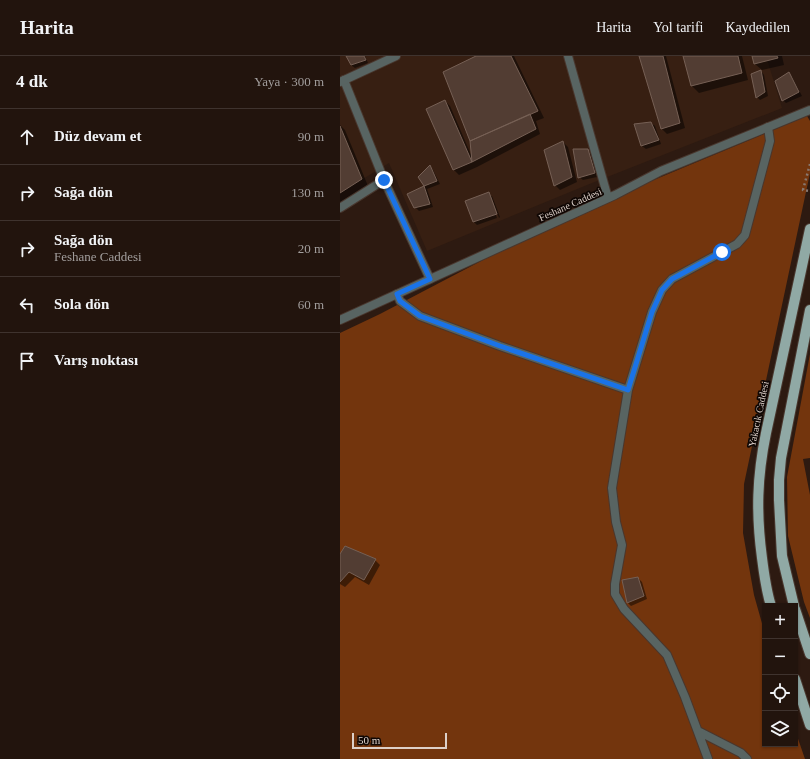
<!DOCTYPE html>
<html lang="tr">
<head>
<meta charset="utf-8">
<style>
	body { margin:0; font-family:Georgia,serif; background:#2e211b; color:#f1f3f6 }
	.controls { position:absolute; right:12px; bottom:12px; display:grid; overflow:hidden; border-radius:0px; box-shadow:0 1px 3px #0004 }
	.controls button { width:36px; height:36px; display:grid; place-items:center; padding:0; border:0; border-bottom:1px solid #3f332e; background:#22140d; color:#f1f3f6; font:20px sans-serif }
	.scale { position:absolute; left:12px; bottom:10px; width:95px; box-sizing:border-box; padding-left:4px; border:2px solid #ddd0c9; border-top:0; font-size:11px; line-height:14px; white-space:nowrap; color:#ddd0c9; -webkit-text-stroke:3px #0f0704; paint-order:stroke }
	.stop { position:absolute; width:12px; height:12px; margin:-9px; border:3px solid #1a73e8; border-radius:50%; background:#fff }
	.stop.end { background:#1a73e8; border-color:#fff; box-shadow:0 1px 4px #0008 }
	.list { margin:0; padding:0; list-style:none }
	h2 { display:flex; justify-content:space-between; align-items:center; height:52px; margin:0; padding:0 16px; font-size:17px }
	h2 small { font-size:13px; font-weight:400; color:#a29e9d }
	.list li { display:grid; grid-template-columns:26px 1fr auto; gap:12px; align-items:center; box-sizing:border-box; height:56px; padding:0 16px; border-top:1px solid #3f332e }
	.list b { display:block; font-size:15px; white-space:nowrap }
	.list p { margin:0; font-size:13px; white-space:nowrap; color:#a29e9d }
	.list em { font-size:13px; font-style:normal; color:#a29e9d }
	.icon { flex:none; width:22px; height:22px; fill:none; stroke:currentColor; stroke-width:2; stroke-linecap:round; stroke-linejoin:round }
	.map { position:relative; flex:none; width:470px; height:703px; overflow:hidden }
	header { display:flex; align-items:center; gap:24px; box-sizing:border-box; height:56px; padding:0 20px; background:#22140d; border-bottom:1px solid #3f332e }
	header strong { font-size:19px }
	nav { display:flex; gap:22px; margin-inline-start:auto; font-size:14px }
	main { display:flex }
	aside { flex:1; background:#22140d }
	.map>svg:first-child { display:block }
	.built { fill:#371f12 }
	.forest { fill:#73350d }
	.shadow { fill:#0007 }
	.building { fill:#523d33; stroke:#766055 }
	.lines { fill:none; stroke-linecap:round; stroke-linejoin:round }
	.lane-casing { stroke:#49372e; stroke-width:10 }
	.street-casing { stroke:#49372e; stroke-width:10 }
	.primary-casing { stroke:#49372e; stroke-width:12 }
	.path { stroke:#887870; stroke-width:2.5; stroke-dasharray:2 3; stroke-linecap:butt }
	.lane { stroke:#586462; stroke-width:8 }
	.street { stroke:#586462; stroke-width:8 }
	.primary { stroke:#90a9a5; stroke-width:10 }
	.route { stroke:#1a73e8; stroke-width:5 }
	.labels { text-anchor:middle; stroke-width:3.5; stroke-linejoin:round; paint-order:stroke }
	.street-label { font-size:10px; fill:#ddd0c9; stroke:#0f0704 }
</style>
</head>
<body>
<header>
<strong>Harita</strong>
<nav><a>Harita</a><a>Yol tarifi</a><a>Kaydedilen</a></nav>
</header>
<main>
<aside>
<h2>4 dk<small>Yaya · 300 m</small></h2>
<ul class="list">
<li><svg class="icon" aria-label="ahead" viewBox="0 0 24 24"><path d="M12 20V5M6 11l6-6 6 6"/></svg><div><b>Düz devam et</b></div><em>90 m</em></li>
<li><svg class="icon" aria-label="right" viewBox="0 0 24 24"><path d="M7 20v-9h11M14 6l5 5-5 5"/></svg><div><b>Sağa dön</b></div><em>130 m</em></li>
<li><svg class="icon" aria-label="right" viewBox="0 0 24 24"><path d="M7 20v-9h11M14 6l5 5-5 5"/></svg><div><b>Sağa dön</b><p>Feshane Caddesi</p></div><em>20 m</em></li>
<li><svg class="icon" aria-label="left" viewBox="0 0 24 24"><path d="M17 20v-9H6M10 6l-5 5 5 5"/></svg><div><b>Sola dön</b></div><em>60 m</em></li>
<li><svg class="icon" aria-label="arrive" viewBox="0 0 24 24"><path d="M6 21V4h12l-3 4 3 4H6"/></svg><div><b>Varış noktası</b></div></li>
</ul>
</aside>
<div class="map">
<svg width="470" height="703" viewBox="0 0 470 703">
	<rect width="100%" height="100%" fill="#2d1a11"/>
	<!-- built -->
	<path class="built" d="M 0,0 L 426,0 L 442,52 L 247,129 L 87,195 L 49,107 L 0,137 Z"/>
	<!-- forest -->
	<path class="forest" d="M 467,60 L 470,65 L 470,117 L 404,428 L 403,477 L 414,539 L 425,578 L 425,688 L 455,688 L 455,674 L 465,703 L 0,703 L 0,277 L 40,258 L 225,161 Z
		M 470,298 L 470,402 L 463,403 L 470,439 L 470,562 L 464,546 L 448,480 L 447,421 Z"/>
	<!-- shadow -->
	<path class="shadow" d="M 7,0 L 25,0 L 28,7 L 15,12 L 11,9 Z
		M 138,0 L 174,0 L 204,62 L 196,65 L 200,78 L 137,111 L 119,119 L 114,114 L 87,53 L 105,45 L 110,50 L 132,101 Z
		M 300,0 L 326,0 L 345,72 L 327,78 L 322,73 Z
		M 344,0 L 402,0 L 408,24 L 359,37 L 352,30 Z
		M 413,0 L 442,0 L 444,9 L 422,14 L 415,8 Z
		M 421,15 L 424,19 L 428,40 L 420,44 L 417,41 Z
		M 449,18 L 452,21 L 462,40 L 446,47 L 443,44 Z
		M 311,67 L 315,70 L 321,88 L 306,93 L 302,90 Z
		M 0,69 L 5,74 L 28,130 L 0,149 Z
		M 223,86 L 228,91 L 237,126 L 220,134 L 215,129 Z
		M 247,94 L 251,98 L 257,121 L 243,124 L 239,121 Z
		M 90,111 L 93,114 L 100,128 L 87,133 L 93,151 L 79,155 L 75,151 L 68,139 L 85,130 L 79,121 Z
		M 149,137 L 151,140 L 149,140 L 157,162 L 137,169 L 134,166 Z
		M 151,140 L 152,140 L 160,161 L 159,162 Z
		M 0,500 L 35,504 L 40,509 L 29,529 L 15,521 L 5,531 L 0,528 Z
		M 298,522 L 302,526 L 307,543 L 291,550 L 288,547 Z"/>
	<!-- building -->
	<path class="building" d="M 6,0 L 24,0 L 26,4 L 11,9 Z
		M 136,0 L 171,0 L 198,55 L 130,85 L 103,16 Z
		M 299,0 L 323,0 L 340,67 L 321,73 Z
		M 343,0 L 398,0 L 402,17 L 351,30 Z
		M 412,0 L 437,0 L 438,2 L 414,8 Z
		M 421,14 L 425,36 L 416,42 L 411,18 Z
		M 449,16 L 459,36 L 442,45 L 435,25 Z
		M 105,44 L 132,106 L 113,114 L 86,53 Z
		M 190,58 L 196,73 L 132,106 L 130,85 Z
		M 311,66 L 319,84 L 301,90 L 294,68 Z
		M 0,70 L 22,123 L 0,137 Z
		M 223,85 L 232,121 L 214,130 L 204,94 Z
		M 233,93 L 248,93 L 255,117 L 238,122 Z
		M 90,109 L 97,125 L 84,130 L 78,121 Z
		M 84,130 L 90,148 L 74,152 L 67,138 Z
		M 149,136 L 157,158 L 133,166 L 125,145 Z
		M 5,490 L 36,503 L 24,524 L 9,516 L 0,526 L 0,498 Z
		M 298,521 L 304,540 L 287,547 L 282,524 Z"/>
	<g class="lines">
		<!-- lane casing -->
		<g class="lane-casing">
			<path id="lane" d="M 4,24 L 44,124 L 90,223
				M 0,152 L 44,124
				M 57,238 L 60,245 L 80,260 L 160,290 L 288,334
				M 358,675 L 401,697 L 407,703
				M 368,703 L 345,641 L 327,599 L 284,553 L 275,538 L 275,528 L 282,489 L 276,466 L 272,432 L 288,334 L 312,256 L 322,234 L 332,223 L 397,188 L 405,179 L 430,85 L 428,71"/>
		</g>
		<!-- street casing -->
		<g class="street-casing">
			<path id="street" d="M 228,0 L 268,142
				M 0,26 L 56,0
				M 0,264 L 275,139 L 321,115 L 470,54"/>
		</g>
		<!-- primary casing -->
		<g class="primary-casing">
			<path id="primary" d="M 431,550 C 426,534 424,518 422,502 C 416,457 417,421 426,377 L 470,173
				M 454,550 L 442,500 L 439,444 L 439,424 L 441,402 L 470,254
				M 455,553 L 470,598
				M 455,623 L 470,669"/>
		</g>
		<!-- path -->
		<path class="path" d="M 470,108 L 463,134 L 470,135"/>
		<!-- lane -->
		<use href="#lane" class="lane"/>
		<!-- street -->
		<use href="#street" class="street"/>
		<!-- primary -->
		<use href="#primary" class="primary"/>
	</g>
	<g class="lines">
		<!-- route -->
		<path class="route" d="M 44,124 L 90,223 L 57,238 L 60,245 L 80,260 L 160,290 L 288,334 L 312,256 L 322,234 L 332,223 L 382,196"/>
	</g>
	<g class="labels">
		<!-- street labels -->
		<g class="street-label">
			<text transform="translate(230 148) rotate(-24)" y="4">Feshane Caddesi</text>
			<text transform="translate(418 358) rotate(-78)" y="4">Yakacık Caddesi</text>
		</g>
	</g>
</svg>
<div class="controls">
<button>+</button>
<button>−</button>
<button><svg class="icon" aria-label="locate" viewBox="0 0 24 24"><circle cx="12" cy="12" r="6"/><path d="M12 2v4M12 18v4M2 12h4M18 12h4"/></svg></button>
<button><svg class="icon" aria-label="layers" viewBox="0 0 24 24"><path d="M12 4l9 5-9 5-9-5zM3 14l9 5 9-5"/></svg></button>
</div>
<div class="scale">50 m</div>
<div class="stop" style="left:382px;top:196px"></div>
<div class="stop end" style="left:44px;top:124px"></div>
</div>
</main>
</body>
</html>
